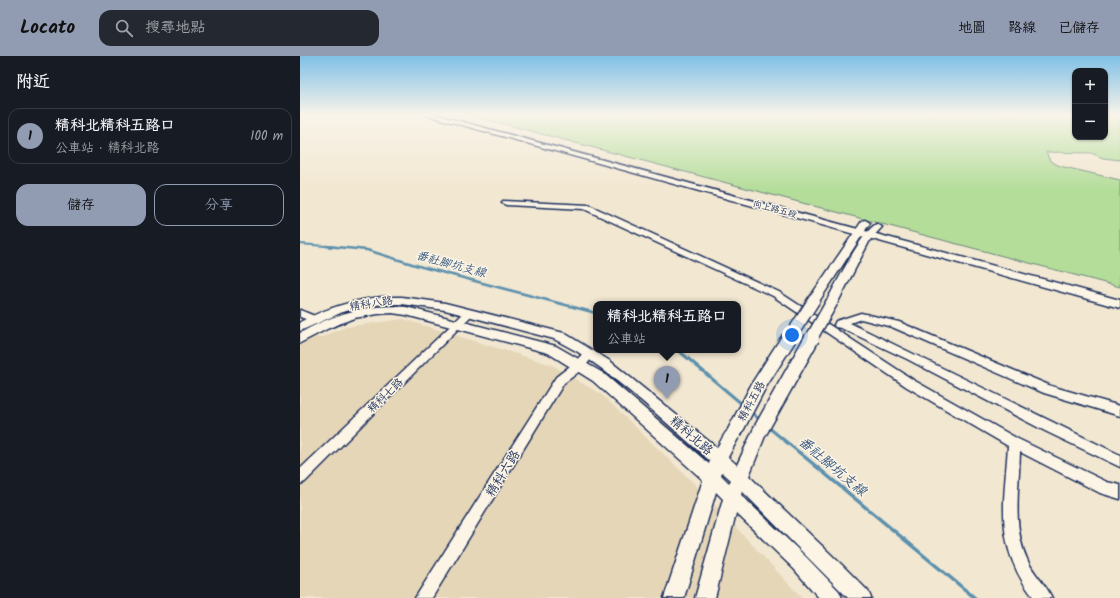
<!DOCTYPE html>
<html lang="zh-TW">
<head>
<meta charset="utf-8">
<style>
	body { margin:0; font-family:Kalam,"LXGW WenKai TC",sans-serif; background:#242831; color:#f1f3f6 }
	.controls { position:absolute; right:12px; top:12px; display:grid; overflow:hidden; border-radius:8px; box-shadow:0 1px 3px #0004 }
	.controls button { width:36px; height:36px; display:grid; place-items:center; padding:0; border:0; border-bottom:1px solid #363941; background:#171b24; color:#f1f3f6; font:20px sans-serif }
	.you { position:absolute; left:492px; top:279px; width:14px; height:14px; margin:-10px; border:3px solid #fff; border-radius:50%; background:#1a73e8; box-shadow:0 0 0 6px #1a73e833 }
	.badge { display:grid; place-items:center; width:26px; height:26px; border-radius:50%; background:#919bb2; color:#111; font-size:13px; font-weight:700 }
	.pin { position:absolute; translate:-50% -33px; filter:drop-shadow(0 1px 2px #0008) }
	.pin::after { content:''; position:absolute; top:21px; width:14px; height:12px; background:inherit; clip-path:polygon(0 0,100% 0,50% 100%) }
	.popup { position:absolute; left:293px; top:245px; width:148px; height:52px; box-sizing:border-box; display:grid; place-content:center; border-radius:8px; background:#171b24; filter:drop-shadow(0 1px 3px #0005); font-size:13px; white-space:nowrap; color:#9ea1a6 }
	.popup b { font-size:15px; color:#f1f3f6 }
	.popup::after { content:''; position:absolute; left:50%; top:100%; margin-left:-8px; border:8px solid transparent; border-top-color:#171b24 }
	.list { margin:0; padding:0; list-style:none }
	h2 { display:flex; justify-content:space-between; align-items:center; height:52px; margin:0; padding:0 16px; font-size:17px }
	h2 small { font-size:13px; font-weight:400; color:#9ea1a6 }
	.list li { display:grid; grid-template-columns:26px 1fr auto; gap:12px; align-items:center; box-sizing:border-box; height:56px; margin:0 8px 8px; padding:0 8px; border:1px solid #363941; border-radius:12px }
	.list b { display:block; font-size:15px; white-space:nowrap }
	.list p { margin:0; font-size:13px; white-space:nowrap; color:#9ea1a6 }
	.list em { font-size:13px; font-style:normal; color:#9ea1a6 }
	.actions { display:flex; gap:8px; padding:12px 16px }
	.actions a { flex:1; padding:9px 0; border:1px solid #919bb2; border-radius:12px; text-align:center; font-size:14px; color:#919bb2 }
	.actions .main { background:#919bb2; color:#111 }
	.icon { flex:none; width:22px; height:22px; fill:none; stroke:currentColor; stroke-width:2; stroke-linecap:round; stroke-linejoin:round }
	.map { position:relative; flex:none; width:820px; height:542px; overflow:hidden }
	header { display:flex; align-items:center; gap:24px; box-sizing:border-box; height:56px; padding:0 20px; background:#919bb2; color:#111 }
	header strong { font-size:19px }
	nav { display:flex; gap:22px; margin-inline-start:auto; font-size:14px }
	.search { width:280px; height:36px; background:#242831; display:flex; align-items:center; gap:10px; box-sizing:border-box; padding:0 14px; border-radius:12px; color:#9ea1a6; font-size:15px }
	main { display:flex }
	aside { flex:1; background:#171b24 }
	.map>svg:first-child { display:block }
	.built { fill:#e5d6b8 }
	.green { fill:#b4dd9a; stroke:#68867c }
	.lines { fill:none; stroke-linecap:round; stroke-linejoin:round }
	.stream-far3 { stroke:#5b90ae; stroke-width:2 }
	.stream-far2 { stroke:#5b90ae; stroke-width:2.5 }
	.stream-far1 { stroke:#5b90ae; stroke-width:3 }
	.stream { stroke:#5b90ae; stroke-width:3.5 }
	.minor-casing { stroke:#1b2f5e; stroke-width:3 }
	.tertiary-casing { stroke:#1b2f5e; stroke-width:3 }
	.secondary-casing { stroke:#1b2f5e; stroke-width:3 }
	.minor { fill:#fcf5e5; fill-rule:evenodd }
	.tertiary { fill:#fcf5e5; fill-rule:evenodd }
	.secondary { fill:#fcf5e5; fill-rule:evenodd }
	.tertiary-bridge-far1-casing { stroke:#1b2f5e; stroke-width:14; stroke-linecap:butt }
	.tertiary-bridge-casing { stroke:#1b2f5e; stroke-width:17; stroke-linecap:butt }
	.tertiary-bridge-far1 { stroke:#fcf5e5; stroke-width:11 }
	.tertiary-bridge { stroke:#fcf5e5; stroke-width:14 }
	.labels { text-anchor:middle; stroke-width:3; stroke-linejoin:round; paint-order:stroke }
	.far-street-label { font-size:9px; fill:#1b2f5e; stroke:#fcf5e5 }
	.street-label { font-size:11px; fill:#1b2f5e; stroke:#fcf5e5 }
	.water-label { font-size:12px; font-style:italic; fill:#365880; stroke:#fcf5e5 }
	.near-street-label { font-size:13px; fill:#1b2f5e; stroke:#fcf5e5 }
	.near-water-label { font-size:14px; font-style:italic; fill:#365880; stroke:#fcf5e5 }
</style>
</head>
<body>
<header>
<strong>Locato</strong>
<div class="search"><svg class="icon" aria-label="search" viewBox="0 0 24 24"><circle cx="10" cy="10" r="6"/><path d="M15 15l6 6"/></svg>搜尋地點</div>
<nav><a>地圖</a><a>路線</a><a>已儲存</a></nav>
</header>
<main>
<aside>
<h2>附近<small></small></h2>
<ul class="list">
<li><span class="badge">1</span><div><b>精科北精科五路口</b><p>公車站 · 精科北路</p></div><em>100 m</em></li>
</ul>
<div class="actions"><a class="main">儲存</a><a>分享</a></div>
</aside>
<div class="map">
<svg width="820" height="542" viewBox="0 0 820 542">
	<rect width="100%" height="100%" fill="#f2e7d1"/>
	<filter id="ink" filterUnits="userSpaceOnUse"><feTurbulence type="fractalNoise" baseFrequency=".025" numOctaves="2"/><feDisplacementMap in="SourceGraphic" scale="8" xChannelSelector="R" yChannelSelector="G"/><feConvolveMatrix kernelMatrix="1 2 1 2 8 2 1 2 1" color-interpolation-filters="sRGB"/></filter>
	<g filter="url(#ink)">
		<!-- built -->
		<path class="built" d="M 103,263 L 252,309 L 302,339 L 404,437 L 502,542 L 0,542 L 0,277 L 20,282 L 46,271 Z"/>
		<!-- green -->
		<path class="green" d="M 170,59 L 775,59 L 775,81 L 805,81 L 805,59 L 820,59 L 820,104 L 803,102 L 791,97 L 746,96 L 750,105 L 760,110 L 820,124 L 820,231 Z"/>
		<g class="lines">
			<!-- stream-far3 -->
			<path class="stream-far3" d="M 0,188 L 38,191"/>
			<!-- stream-far2 -->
			<path class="stream-far2" d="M 26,190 L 67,194 L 122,211 L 296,257"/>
			<!-- stream-far1 -->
			<path class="stream-far1" d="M 378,294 L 443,349
				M 450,355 L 461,365
				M 468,371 L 501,398"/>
			<!-- stream -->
			<path class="stream" d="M 500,397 L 675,542"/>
			<!-- minor casing -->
			<g class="minor-casing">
				<path id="minor" d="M 203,145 L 289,149 L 479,236 L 615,325 L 718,383 L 807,426 L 820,429 L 820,443 L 800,437 L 720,396 C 719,432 712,470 727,503 C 733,518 746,528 752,542 L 734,542 C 694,491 704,449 708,390 L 607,331 L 473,240 L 284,153 L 206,149 L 202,147 Z
					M 0,254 L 17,261 L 19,263 L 14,266 L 0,261 Z
					M 169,254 L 174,257 L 5,426 L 0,428 L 0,413 L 166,255 Z
					M 561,257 L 599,266 L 751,330 L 820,350 L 820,360 L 744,337 L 592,271 L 561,263 L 550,267 L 820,399 L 820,411 L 745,375 L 607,303 L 541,272 L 535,271 L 534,269 L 536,265 Z
					M 289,294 L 293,295 L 294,298 C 288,310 275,319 264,327 L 132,542 L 115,542 L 256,321 L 274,307 L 285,295 Z"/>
			</g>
			<!-- tertiary casing -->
			<g class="tertiary-casing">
				<path id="tertiary" d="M 565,164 L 570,167 L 518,247 L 510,247 L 508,244 L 510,241 L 562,165 Z
					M 577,168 L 582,171 L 570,184 L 538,246 L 532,250 L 528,249 L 526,246 C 535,231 563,172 577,168 Z
					M 82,241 L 102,241 L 145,247 L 264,277 L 310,305 L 417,392 C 423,382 427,368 439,372 L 441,377 L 428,401 L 437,409 L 455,370 L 460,369 L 465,370 L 467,375 L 449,420 L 542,509 L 568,535 L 571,542 L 548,542 L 442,435 L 441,439 L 506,501 L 539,535 L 542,542 L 519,542 L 494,513 L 436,457 L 415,542 L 395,542 L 423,443 L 416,436 L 384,542 L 364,542 L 403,424 L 293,325 L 248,297 L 106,259 L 92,257 L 78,258 L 54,262 L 29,272 L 0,287 L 0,277 C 33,258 68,247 106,251 L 256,290 L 303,317 L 409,408 L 410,405 L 343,346 L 301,312 L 278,296 L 254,283 L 145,254 L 102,248 L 82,248 L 45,255 L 0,275 L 0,266 C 27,252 52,244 82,241 ZM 422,416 L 431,424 L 429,427 L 421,419 Z"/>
			</g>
			<!-- secondary casing -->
			<g class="secondary-casing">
				<path id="secondary" d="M 126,59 L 137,59 L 820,244 L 820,252 Z"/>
			</g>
			<!-- minor -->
			<use href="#minor" class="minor"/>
			<!-- tertiary -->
			<use href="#tertiary" class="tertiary"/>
			<!-- secondary -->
			<use href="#secondary" class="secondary"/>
			<!-- tertiary-bridge-far1 casing -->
			<g class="tertiary-bridge-far1-casing">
				<path id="tertiary-bridge-far1" d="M 489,283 L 514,244
					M 511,283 L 532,246"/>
			</g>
			<!-- tertiary-bridge casing -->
			<g class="tertiary-bridge-casing">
				<path id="tertiary-bridge" d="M 460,375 L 512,282
					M 434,377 L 459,329 L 489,282"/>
			</g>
			<!-- tertiary-bridge-far1 -->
			<use href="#tertiary-bridge-far1" class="tertiary-bridge-far1"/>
			<!-- tertiary-bridge -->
			<use href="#tertiary-bridge" class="tertiary-bridge"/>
		</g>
	</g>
	<!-- sky -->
	<linearGradient id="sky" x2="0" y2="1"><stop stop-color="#80c0e6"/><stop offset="0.44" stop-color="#f9f4ea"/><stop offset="1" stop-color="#f9f4ea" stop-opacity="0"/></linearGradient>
	<rect width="820" height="134" fill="url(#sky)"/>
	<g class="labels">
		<!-- far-street labels -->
		<g class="far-street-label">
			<text transform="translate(475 153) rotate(15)" y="3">向上路五段</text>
		</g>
		<!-- street labels -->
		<g class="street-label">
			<text transform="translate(71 247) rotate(-9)" y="4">精科八路</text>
			<text transform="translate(85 339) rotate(-44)" y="4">精科七路</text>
			<text transform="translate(451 345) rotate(-61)" y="4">精科五路</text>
		</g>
		<!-- water labels -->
		<g class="water-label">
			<text transform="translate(151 208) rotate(15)" y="4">番社腳坑支線</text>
		</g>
		<!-- near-street labels -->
		<g class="near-street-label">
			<text transform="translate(392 379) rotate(41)" y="5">精科北路</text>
			<text transform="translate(202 417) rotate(-58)" y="5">精科六路</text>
		</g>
		<!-- near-water labels -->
		<g class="near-water-label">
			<text transform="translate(533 410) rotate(40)" y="5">番社腳坑支線</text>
		</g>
	</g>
</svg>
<div class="controls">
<button>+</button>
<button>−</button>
</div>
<div class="you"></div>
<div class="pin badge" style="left:367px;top:343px">1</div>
<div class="popup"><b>精科北精科五路口</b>公車站</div>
</div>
</main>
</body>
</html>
